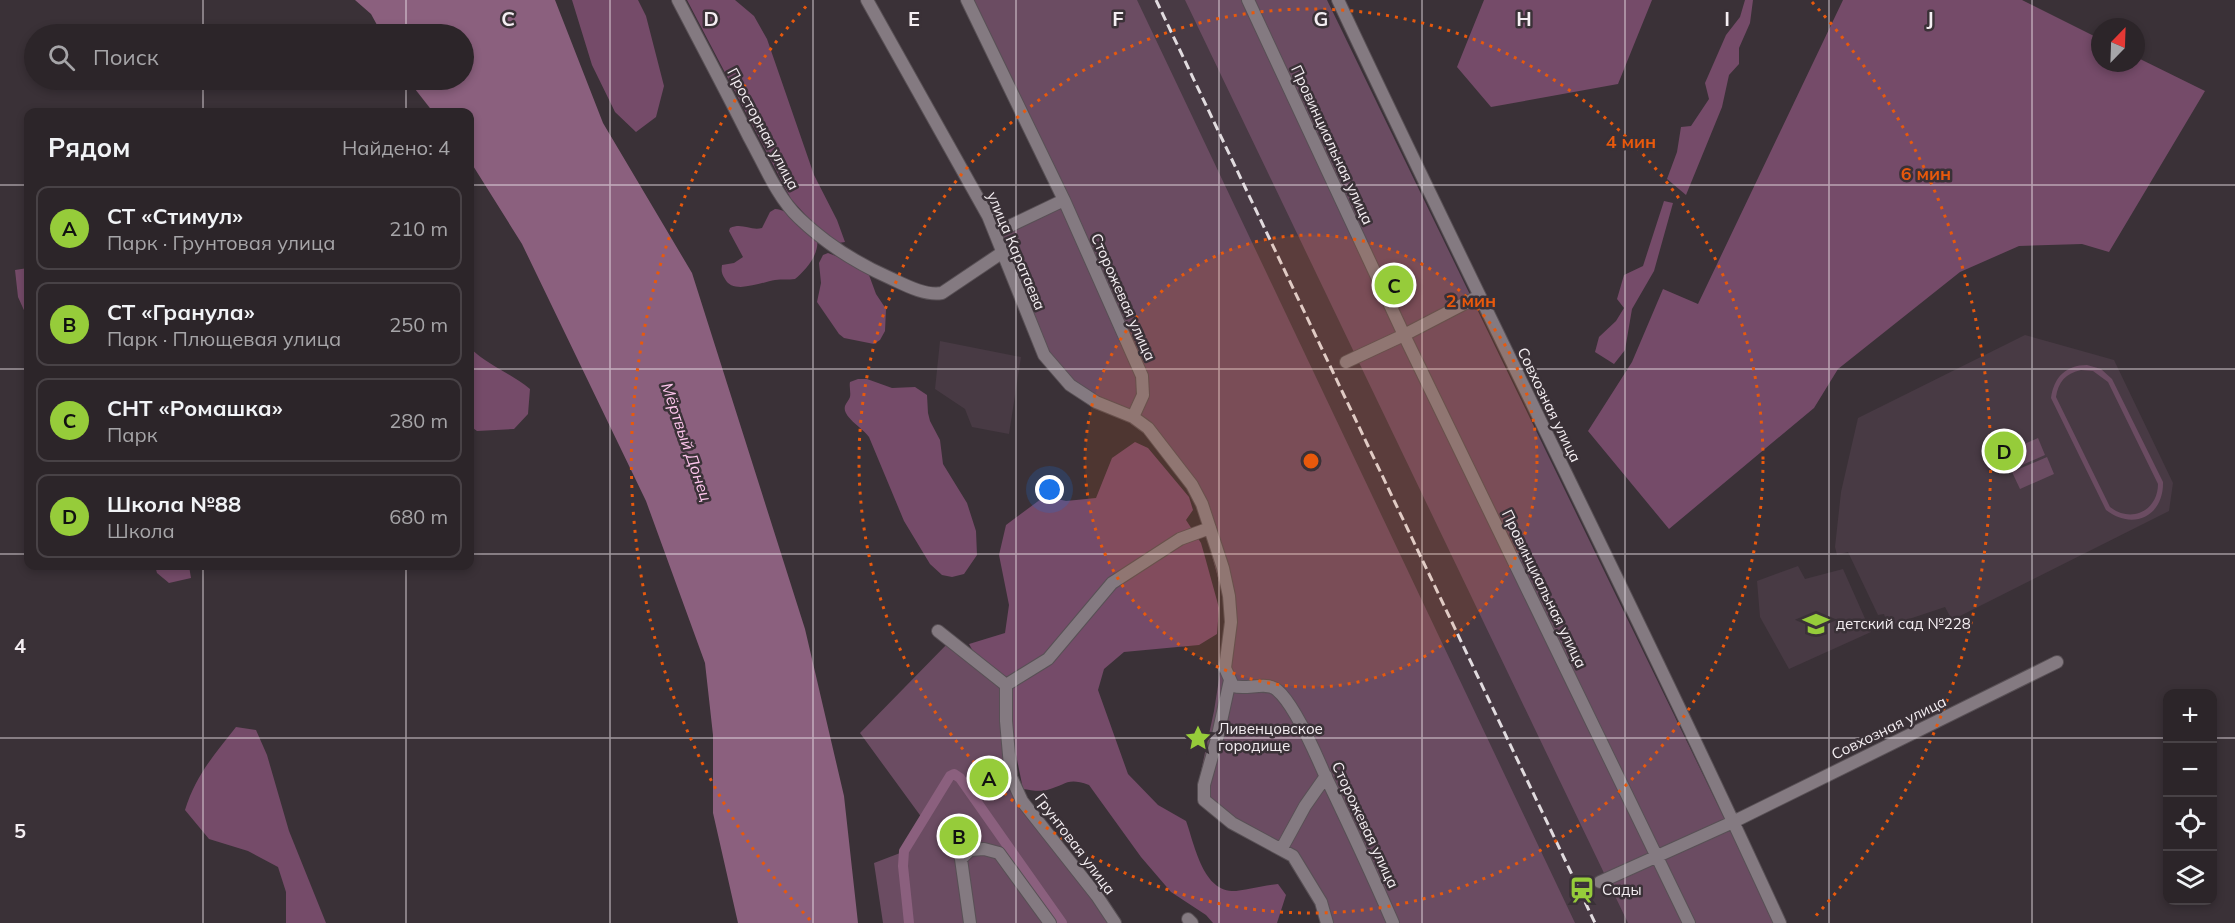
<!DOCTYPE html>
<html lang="ru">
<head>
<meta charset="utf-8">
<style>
	body { margin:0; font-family:Mulish,sans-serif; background:#342d31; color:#f1f3f6 }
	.controls { position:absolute; right:18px; bottom:18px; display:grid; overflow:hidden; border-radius:12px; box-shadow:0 3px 9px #0003 }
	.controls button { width:54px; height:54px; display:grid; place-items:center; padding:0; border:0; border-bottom:2px solid #484246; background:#2c2529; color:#f1f3f6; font:30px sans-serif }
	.compass { position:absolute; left:2091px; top:18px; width:54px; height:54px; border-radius:50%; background:#2c2529; box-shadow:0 3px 9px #0003; rotate:23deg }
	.you { position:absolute; left:1050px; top:490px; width:21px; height:21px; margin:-15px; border:4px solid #fff; border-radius:50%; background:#1a73e8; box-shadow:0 0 0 9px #1a73e833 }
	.badge { display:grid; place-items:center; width:39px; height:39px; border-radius:50%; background:#96cc3a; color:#111; font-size:20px; font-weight:700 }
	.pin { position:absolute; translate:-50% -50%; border:3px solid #fff; box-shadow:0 2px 6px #0006 }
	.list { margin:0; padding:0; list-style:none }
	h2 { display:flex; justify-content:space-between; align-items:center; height:78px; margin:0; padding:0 24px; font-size:26px }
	h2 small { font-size:20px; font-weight:400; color:#a6a5a8 }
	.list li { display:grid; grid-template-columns:39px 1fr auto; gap:18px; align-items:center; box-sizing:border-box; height:84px; margin:0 12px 12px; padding:0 12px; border:2px solid #484246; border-radius:12px }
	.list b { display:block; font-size:22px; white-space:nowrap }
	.list p { margin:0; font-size:20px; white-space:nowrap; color:#a6a5a8 }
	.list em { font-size:20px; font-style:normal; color:#a6a5a8 }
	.icon { flex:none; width:33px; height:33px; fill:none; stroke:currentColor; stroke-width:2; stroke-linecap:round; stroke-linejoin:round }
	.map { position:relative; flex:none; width:2235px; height:923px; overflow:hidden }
	.search { position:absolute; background:#2c2529; box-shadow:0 3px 9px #0003; left:24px; top:24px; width:450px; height:66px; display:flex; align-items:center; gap:15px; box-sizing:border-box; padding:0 21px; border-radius:33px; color:#a6a5a8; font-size:22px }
	.panel { position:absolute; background:#2c2529; box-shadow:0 3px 9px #0003; left:24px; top:108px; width:450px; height:462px; border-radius:12px }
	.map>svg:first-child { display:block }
	.built { fill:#483a44 }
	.green { fill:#6b4c62; fill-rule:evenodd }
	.forest { fill:#754b69 }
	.water { fill:#8b607e }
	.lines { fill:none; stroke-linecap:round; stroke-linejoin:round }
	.canal { stroke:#8b607e; stroke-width:10 }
	.minor-casing { stroke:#585055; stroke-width:14 }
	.minor { stroke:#847a81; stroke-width:12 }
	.rail { stroke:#e1dbdf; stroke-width:3; stroke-dasharray:9 4.5; stroke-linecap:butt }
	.grid { fill:none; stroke:#f4eef2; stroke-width:1.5; stroke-opacity:0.55 }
	.ring { fill:none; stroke:#e8590c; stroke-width:3; stroke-dasharray:3 6 }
	.labels { text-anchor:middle; stroke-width:5; stroke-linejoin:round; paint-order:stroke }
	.street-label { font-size:15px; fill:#f4eef2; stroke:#3a3137 }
	.poi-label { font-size:15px; fill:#f4eef2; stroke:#3a3137; text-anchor:start }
	.water-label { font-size:16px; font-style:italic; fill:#fec6ed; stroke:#3a3137 }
	.grid-label { font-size:20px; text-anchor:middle; font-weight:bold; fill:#f4eef2; stroke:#3a3137; stroke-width:5; stroke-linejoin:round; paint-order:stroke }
	.centre { fill:#e8590c; stroke:#3a3137; stroke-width:3 }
	.ring-label { font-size:18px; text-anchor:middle; font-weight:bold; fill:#e8590c; stroke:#3a3137; stroke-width:5; stroke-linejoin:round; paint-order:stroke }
</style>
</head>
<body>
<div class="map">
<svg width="2235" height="923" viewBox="0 0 2235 923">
	<rect width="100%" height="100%" fill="#3a3137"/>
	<!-- built -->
	<path class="built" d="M 1135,0 L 1193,0 L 1633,923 L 1573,923 Z
		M 2025,335 L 2114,360 L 2173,483 L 2169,511 L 1952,620 L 1945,607 L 1888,626 L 1884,614 L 1878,615 L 1848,552 L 1837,555 L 1835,547 L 1841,492 L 1858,418 Z
		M 940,341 L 1021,357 L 1009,434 L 972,427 L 965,409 L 935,389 Z
		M 1798,566 L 1805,579 L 1843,569 L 1871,632 L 1789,669 L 1760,617 L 1757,581 Z"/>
	<!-- green -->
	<path class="green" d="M 969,0 L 1137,0 L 1575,923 L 1327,923 L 1297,862 L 1222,823 L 1201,802 L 1198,785 L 1214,711 L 1226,635 L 1225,604 L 1203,522 L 1177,462 L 1146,426 L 1056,374 L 994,236 L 1065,198 Z
		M 1185,0 L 1327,0 L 1775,923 L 1628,923 Z
		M 2087,365 L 2101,369 L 2112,379 L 2163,482 C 2164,516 2133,531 2106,510 L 2051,398 C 2054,377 2066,365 2087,365 ZM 2081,370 L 2093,371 L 2108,382 L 2158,484 C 2158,510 2132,524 2110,507 L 2056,397 C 2058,382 2066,373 2081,370 Z
		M 2038,438 L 2045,455 L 2011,470 L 2004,453 Z
		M 2047,457 L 2054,474 L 2020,489 L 2012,472 Z
		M 949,642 L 1011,695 L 1008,715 L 1015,748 L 1019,788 L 1117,923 L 883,923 L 874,863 L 908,850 L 925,822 L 860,733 Z"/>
	<!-- forest -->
	<path class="forest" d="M 572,0 L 638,0 L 646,16 L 664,86 L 656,117 L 636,132 L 615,112 L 592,65 Z
		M 687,0 L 735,0 L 754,16 L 767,39 L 814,175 L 837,220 L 845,242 L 832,244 L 791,199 Z
		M 1484,0 L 1652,0 L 1618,84 L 1491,107 L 1457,67 Z
		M 1745,0 L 1753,0 L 1750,23 L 1739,48 L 1739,64 L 1729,75 L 1722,107 L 1686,195 L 1667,179 L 1677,152 L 1681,127 L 1691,126 L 1709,99 L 1705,83 L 1726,35 L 1740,17 Z
		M 1843,0 L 2022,0 L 2100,39 L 2100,63 L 2136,63 L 2136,57 L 2205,91 L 2109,252 L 2082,244 L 2019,246 L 1960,272 L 1838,369 L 1814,408 L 1669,529 L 1588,431 L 1632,362 L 1663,289 L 1698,304 Z
		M 1664,201 L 1673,203 L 1654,271 L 1632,309 L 1625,350 L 1614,364 L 1595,352 L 1599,337 L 1616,321 L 1624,308 L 1617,299 L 1624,275 L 1643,266 Z
		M 775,209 C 790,209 806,229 817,238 C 820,254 806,270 795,279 C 788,280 782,279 775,280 C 762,282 733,295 725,279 C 722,274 721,272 722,265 L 734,263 L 743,257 L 729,231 L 730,228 C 742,222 750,231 762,228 L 770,212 Z
		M 828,253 L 859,265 L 869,275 L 876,294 L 886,309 L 885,331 L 880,340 L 874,344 L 844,338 L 839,334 L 817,302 L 821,283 L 819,263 L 823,255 Z
		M 28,268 L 28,319 L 18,297 L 15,270 Z
		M 470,348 C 489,366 511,373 530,389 L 528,414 L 514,429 L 477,431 L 470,426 Z
		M 858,379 L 867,379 L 892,388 L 915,387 L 927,395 L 928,413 L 930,421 L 940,440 L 943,464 L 967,503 L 976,531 L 977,555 L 964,574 L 952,577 L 942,575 L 930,564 L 904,521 L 869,437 C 862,427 842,417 845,406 C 846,403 849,400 850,397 C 851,392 849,387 850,382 Z
		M 1135,442 L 1148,448 L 1189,497 L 1193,510 L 1186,520 L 1201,543 L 1205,557 L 1219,608 L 1217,634 L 1199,645 L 1124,652 L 1104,669 L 1098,690 L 1128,774 L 1158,805 L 1186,821 C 1194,842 1202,890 1232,891 C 1244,891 1264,885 1278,884 L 1286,895 L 1277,923 L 1213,923 L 1206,915 L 1171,892 L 1141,857 L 1089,785 C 1066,777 1067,785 1047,790 C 1040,792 1030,790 1023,789 L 1008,715 L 1011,695 L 1007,677 L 978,660 L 969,644 L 1005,633 L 1009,605 L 999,555 L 1006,525 L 1045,496 L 1066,501 L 1096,498 L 1112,458 Z
		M 155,566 L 189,566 L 191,578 L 169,583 L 157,573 Z
		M 236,727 L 256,730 L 267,755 L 289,831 L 326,923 L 286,923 L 286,892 L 278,867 L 248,851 L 209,839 L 185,810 C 196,775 214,755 236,727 Z"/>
	<!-- water -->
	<path class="water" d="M 355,0 L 555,0 L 603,123 L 692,273 L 805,629 L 844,796 L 858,923 L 738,923 L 713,813 L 713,735 L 705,663 L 646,501 L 522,244 L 470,161 L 470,112 L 433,112 L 408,80 L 464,80 L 464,34 L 382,34 L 371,14 Z"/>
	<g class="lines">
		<!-- canal -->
		<path class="canal" d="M 909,923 L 903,866 L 904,851 L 950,776 L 954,774 L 960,778 L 1062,923"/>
		<!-- minor casing -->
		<g class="minor-casing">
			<path id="minor" d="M 678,0 C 702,46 726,91 749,137 C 764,164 777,197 799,218 C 826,244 856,263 890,278 C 905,285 925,296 942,293 L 1003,252
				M 867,0 L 988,216 L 1044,355 L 1070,385 L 1096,402 L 1133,417 L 1148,428 L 1192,485 L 1202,504 L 1223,568 L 1229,596 L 1231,622 L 1225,668 L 1233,686 C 1247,690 1267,681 1277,690 C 1294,704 1315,752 1324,773 C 1348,823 1371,872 1393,923
				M 967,0 L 1064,200 L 1142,376 L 1143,395 L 1133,417
				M 1248,0 L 1404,335 L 1689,923
				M 1338,0 C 1483,309 1638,613 1780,923
				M 995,233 L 1064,200
				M 1346,362 L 1404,335 L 1479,296
				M 938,631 L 1006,685
				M 1230,680 L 1218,735 L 1204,785 L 1204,800 L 1232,823 L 1293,856 L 1321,902 L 1327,923
				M 1282,848 L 1305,806 L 1326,776
				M 1600,882 L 1733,822 L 2057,662
				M 1188,919 L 1192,923
				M 970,923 L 961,859 L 970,850 L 984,849 L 999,853 L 1050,923
				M 1115,923 L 1097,896 L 1022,801 L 1011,777 L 1006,721 L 1006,685 L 1048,659 L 1112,583 L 1180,539 L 1210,528"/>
		</g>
		<!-- minor -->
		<use href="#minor" class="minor"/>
		<!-- rail -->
		<path class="rail" d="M 1156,0 L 1595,923"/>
	</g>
	<!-- grid -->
	<path class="grid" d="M 203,0 L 203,34M 406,0 L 406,34M 610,0 L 610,923M 813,0 L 813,923M 1016,0 L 1016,923M 1219,0 L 1219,923M 1422,0 L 1422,923M 1625,0 L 1625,923M 1829,0 L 1829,923M 2032,0 L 2032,923M 203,80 L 203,112M 406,80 L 406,112M 0,185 L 28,185M 470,185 L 2235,185M 0,369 L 28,369M 470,369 L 2235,369M 0,554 L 28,554M 470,554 L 2235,554M 203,566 L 203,923M 406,566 L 406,923M 0,738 L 2168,738M 2212,738 L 2235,738"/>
	<!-- distance rings -->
	<circle cx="1311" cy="461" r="226" fill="#e8590c" fill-opacity=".12"/>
	<g class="ring">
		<circle cx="1311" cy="461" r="226"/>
		<circle cx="1311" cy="461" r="452"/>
		<path d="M810 920A679 679 0 0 1 810 2M1812 2A679 679 0 0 1 1812 920"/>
	</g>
	<!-- icons -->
	<defs>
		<g id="school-bare" transform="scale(2.07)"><path d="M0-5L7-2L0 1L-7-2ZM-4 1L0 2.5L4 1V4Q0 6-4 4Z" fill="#96cc3a" stroke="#3a3137" stroke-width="2.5" paint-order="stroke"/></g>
		<g id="sight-bare" transform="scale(2.07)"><path d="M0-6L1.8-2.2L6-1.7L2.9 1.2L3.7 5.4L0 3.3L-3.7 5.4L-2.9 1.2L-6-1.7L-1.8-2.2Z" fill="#96cc3a" stroke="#3a3137" stroke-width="2.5" paint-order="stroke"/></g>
		<g id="station-bare" transform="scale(2.07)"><path d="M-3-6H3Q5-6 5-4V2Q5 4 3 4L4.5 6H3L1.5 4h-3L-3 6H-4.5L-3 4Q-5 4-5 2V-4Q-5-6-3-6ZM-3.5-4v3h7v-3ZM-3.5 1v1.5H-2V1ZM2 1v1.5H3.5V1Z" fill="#96cc3a" stroke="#3a3137" stroke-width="2.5" paint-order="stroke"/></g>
	</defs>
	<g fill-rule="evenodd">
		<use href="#school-bare" x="1816" y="624"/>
		<use href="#sight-bare" x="1198" y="738"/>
		<use href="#station-bare" x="1582" y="890"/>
	</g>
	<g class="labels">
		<!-- street labels -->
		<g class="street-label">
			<text transform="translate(763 129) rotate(62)" y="5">Просторная улица</text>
			<text transform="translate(1332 145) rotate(65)" y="5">Провинциальная улица</text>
			<text transform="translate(1016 251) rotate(67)" y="5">улица Каратаева</text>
			<text transform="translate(1123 297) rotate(66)" y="5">Сторожевая улица</text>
			<text transform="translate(1549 405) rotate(64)" y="5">Совхозная улица</text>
			<text transform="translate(1544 589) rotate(64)" y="5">Провинциальная улица</text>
			<text transform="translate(1889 728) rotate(-26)" y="5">Совхозная улица</text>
			<text transform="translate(1365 825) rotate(65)" y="5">Сторожевая улица</text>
			<text transform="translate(1075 844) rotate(53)" y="5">Грунтовая улица</text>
		</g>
		<!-- poi labels -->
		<g class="poi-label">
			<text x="1836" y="629">детский сад №228</text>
			<text x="1218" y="734">Ливенцовское<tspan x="1218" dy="17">городище</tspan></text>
			<text x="1602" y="895">Сады</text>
		</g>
		<!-- water labels -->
		<g class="water-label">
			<text transform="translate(687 442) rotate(71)" y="6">Мёртвый Донец</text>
		</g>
	</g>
	<g class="grid-label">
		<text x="508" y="26">C</text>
		<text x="711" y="26">D</text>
		<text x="914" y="26">E</text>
		<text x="1118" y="26">F</text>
		<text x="1321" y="26">G</text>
		<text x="1524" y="26">H</text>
		<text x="1727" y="26">I</text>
		<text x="1930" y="26">J</text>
		<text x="20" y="653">4</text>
		<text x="20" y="838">5</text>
	</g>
	<circle cx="1311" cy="461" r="9" class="centre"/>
	<g class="ring-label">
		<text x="1631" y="148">4 мин</text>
		<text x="1926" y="180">6 мин</text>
		<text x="1471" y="307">2 мин</text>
	</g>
</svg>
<div class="controls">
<button>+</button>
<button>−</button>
<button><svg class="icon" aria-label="locate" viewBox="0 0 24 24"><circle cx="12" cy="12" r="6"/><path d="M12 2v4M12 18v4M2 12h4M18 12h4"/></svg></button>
<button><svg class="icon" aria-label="layers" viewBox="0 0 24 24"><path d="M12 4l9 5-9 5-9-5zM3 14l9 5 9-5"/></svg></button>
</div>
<svg class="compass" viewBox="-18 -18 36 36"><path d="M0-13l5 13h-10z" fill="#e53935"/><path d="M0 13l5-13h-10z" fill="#a6a5a8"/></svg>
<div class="you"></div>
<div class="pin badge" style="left:989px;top:778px">A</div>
<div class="pin badge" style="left:959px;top:836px">B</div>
<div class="pin badge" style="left:1394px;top:285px">C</div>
<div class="pin badge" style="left:2004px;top:451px">D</div>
<div class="search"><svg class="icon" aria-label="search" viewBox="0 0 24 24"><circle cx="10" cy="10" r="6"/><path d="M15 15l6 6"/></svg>Поиск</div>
<section class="panel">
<h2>Рядом<small>Найдено: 4</small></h2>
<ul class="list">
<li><span class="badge">A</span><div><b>СТ «Стимул»</b><p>Парк · Грунтовая улица</p></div><em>210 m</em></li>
<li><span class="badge">B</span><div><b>СТ «Гранула»</b><p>Парк · Плющевая улица</p></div><em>250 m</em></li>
<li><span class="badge">C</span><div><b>СНТ «Ромашка»</b><p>Парк</p></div><em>280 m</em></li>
<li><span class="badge">D</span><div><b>Школа №88</b><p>Школа</p></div><em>680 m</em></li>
</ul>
</section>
</div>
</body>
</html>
